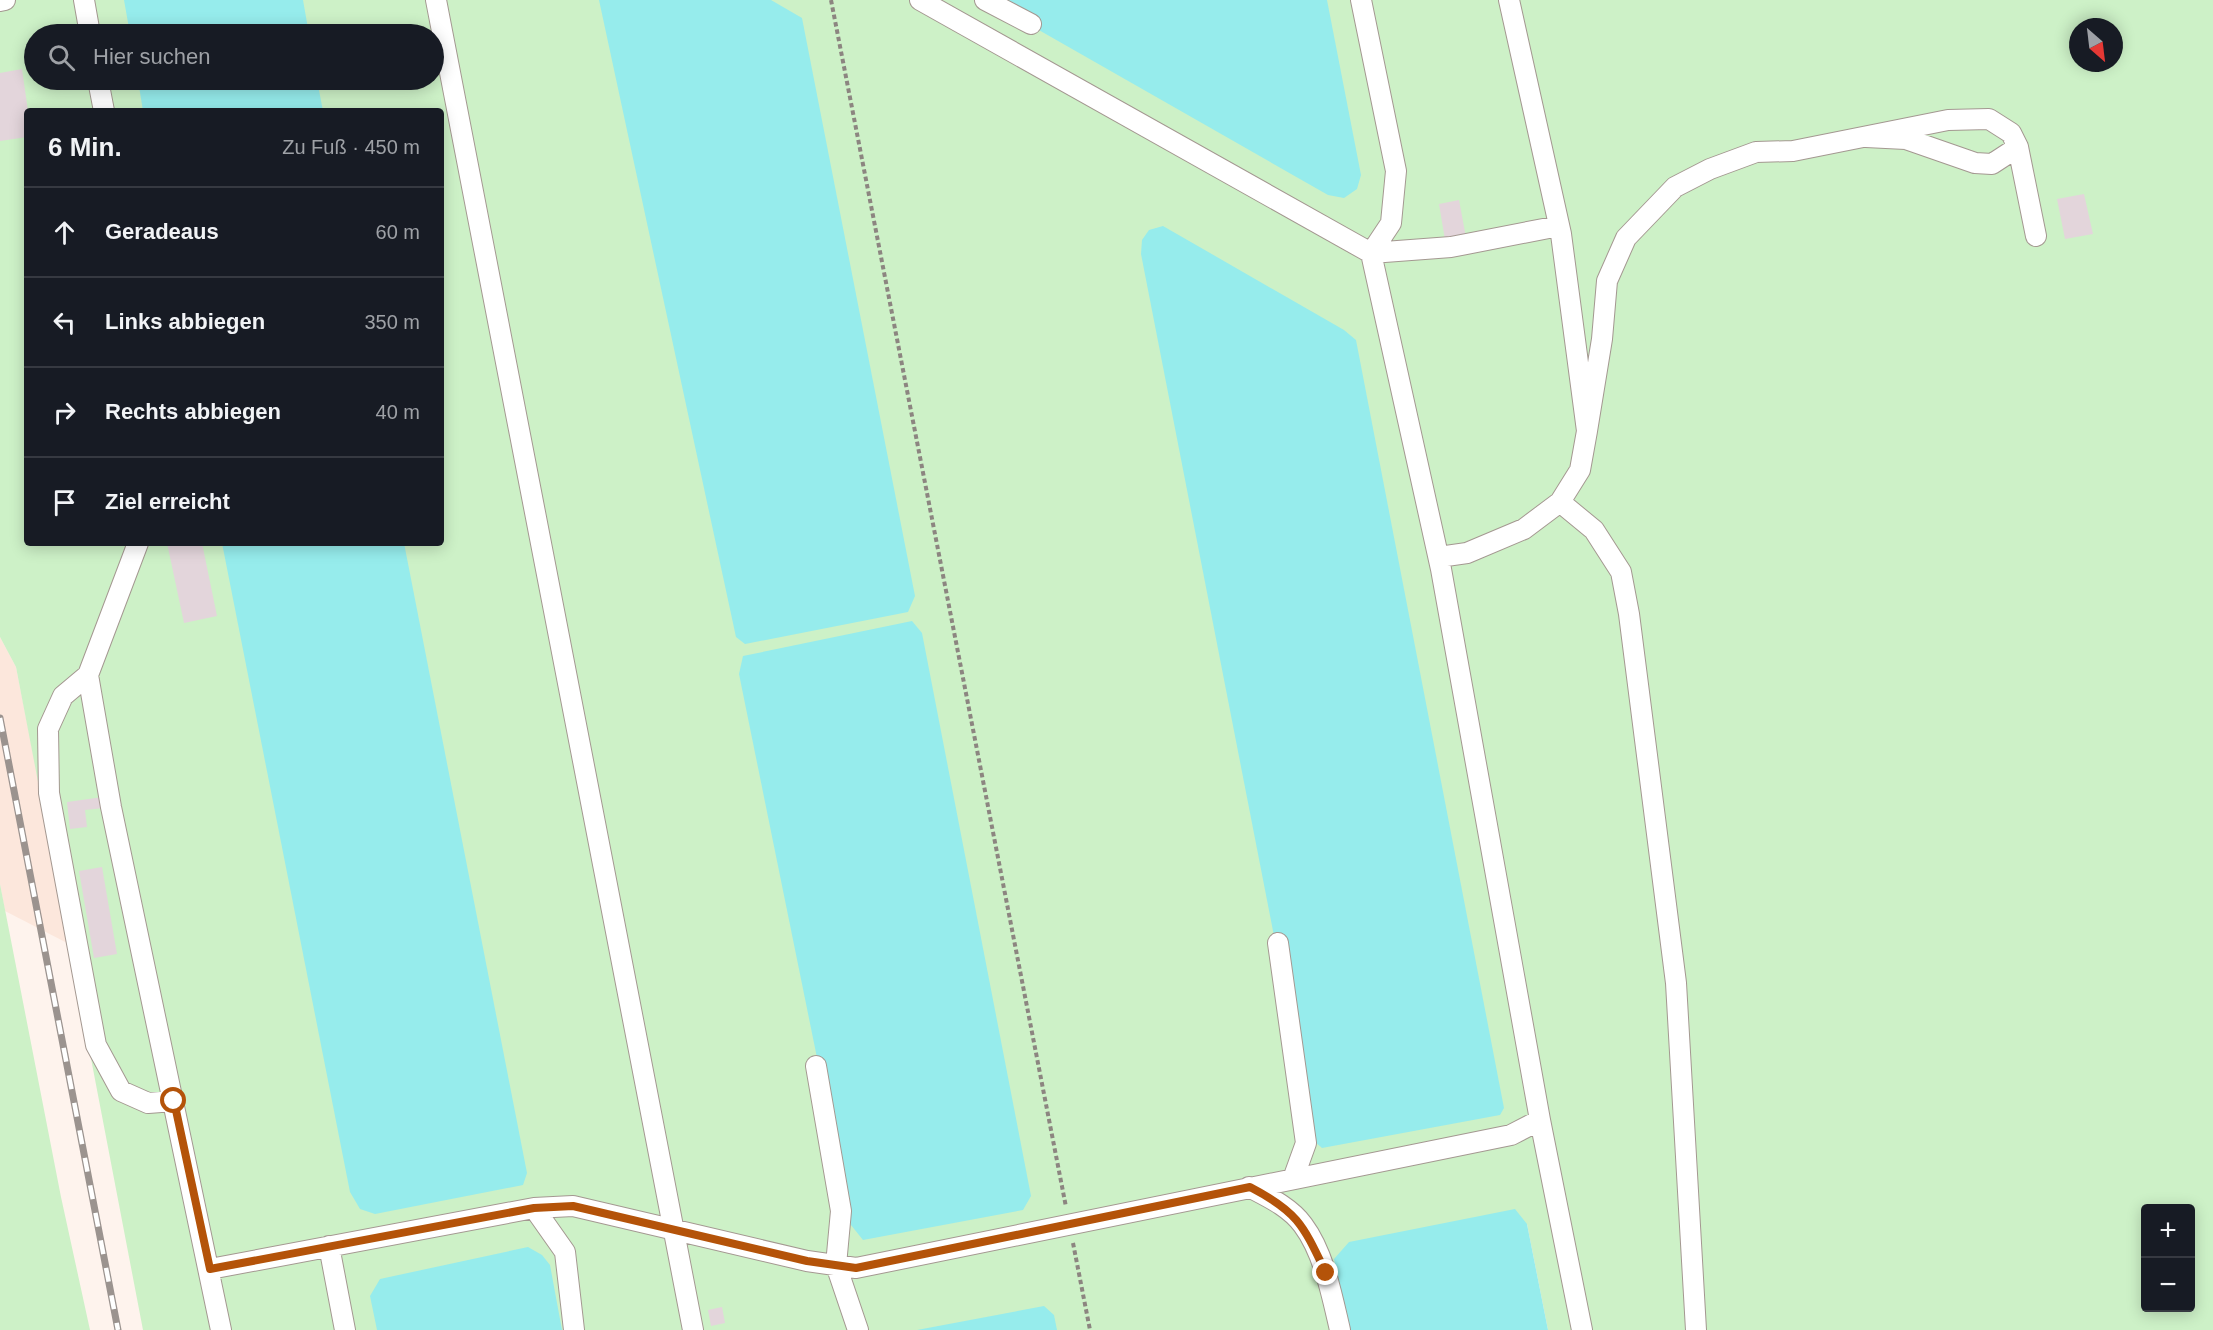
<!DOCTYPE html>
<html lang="de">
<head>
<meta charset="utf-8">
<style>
	body { margin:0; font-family:Helvetica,sans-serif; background:#20242c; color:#f1f3f6 }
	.controls { position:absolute; right:18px; bottom:18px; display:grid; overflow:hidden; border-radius:6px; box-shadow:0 3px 15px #0003 }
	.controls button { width:54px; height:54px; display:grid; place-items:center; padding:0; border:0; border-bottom:2px solid #363941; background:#171b24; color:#f1f3f6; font:30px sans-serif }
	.compass { position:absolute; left:2069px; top:18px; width:54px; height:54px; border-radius:50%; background:#171b24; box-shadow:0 3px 15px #0003; rotate:152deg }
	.stop { position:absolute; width:18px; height:18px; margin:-14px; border:4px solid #b45309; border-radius:50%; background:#fff }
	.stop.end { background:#b45309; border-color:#fff; box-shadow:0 2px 6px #0008 }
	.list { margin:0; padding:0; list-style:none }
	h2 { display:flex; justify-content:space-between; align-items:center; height:78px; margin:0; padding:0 24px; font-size:26px }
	h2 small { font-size:20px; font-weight:400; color:#9ea1a6 }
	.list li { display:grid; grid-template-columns:39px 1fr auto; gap:18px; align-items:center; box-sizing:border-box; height:90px; padding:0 24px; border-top:2px solid #363941 }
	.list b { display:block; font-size:22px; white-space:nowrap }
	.list em { font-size:20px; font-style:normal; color:#9ea1a6 }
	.icon { flex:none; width:33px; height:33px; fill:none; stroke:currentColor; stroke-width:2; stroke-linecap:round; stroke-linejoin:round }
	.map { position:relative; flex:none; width:2213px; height:1330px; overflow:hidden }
	.search { position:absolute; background:#171b24; box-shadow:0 3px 15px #0003; left:24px; top:24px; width:420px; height:66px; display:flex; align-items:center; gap:15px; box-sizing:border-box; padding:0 21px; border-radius:33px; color:#9ea1a6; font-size:22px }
	.panel { position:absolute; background:#171b24; box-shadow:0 3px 15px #0003; left:24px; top:108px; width:420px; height:438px; border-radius:6px }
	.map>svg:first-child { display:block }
	.built { fill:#fce7dc }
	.green { fill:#cdf1c7; fill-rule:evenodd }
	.water { fill:#96ecec }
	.building { fill:#e3d5db }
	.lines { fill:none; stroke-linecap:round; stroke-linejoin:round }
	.minor-casing { stroke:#a49891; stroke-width:22 }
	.path { stroke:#8c8580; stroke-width:4; stroke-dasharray:4.5 3; stroke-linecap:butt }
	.minor { stroke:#fff; stroke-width:20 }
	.rail-casing { stroke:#9b938f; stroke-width:7 }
	.rail { stroke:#fff; stroke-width:4.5; stroke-dasharray:14; stroke-linecap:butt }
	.route { stroke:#b45309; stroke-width:8 }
</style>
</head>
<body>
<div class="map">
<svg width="2213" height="1330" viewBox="0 0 2213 1330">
	<rect width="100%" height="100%" fill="#fef3ed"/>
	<!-- built -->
	<path class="built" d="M 0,637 L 16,667 L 71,945 L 5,911 L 0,884 Z"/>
	<!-- green -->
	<path class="green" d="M 0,0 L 2213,0 L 2213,1330 L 1548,1330 L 1527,1224 L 1348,1330 L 143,1330 L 16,667 L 0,637 ZM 2078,27 L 2114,27 L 2114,63 L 2078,63 ZM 34,34 L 434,34 L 434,80 L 34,80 ZM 27,111 L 441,111 L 441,543 L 27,543 ZM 2146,1208 L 2190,1208 L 2190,1308 L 2146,1308 Z
		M 0,884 L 61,1197 L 90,1330 L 0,1330 Z"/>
	<!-- water -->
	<path class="water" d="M 124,0 L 303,0 L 309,34 L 130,34 Z
		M 599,0 L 771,0 L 802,18 L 915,596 L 908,612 L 745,644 L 736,637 Z
		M 986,0 L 1327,0 L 1361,175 L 1357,189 L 1344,198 L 1328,195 Z
		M 138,80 L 317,80 L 323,111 L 143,111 Z
		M 1163,226 L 1344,330 L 1356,340 L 1504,1108 L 1500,1115 L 1322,1148 L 1314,1141 L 1141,254 L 1142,240 L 1149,230 Z
		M 222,543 L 404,543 L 527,1173 L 523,1185 L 375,1214 L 360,1209 L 350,1192 Z
		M 912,621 L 922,633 L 1031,1196 L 1023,1210 L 863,1240 L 851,1225 L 739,674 L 743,656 Z
		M 1515,1209 L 1527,1224 L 1548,1330 L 1348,1330 L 1334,1259 L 1349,1242 Z
		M 528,1247 L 542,1255 L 550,1265 L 562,1330 L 377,1330 L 370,1296 L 380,1279 Z
		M 1044,1306 L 1054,1315 L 1057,1330 L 917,1330 Z"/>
	<!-- building -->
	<path class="building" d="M 22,69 L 28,111 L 27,137 L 0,141 L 0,73 Z
		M 2084,194 L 2093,234 L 2065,239 L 2057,199 Z
		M 1459,200 L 1467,243 L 1446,246 L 1439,204 Z
		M 167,543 L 202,543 L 217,616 L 184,623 Z
		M 103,797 L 104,808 L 85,810 L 87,827 L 70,829 L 67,802 Z
		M 102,867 L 117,954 L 94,958 L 79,871 Z
		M 722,1307 L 725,1323 L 711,1326 L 708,1310 Z"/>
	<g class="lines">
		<!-- minor casing -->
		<g class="minor-casing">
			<path id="minor" d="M 84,0 L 90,34
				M 436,0 L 693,1330
				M 920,0 L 1371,253 L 1441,569 L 1540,1120 L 1582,1330
				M 985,0 L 1031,24
				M 1361,0 L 1396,171 L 1391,223 L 1371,253
				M 0,1 L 5,0
				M 98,80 L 104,111
				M 2018,147 L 2036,236
				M 1371,253 L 1451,247 L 1559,226
				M 1587,431 L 1602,339 L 1607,281 L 1626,238 L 1675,187 L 1710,169 L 1756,152 L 1793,151 L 1948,120 L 1989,119 L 2011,133 L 2018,147 L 1992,164 L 1975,163 L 1906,139 L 1866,137
				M 1560,502 L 1594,530 L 1621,572 L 1629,614 L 1676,983 L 1696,1330
				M 138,543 L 88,675 L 111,807 L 221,1330
				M 1439,557 L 1467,553 L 1524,529 L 1560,502 L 1580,470 L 1587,431 L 1561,234 L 1509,0
				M 88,675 L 63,696 L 48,729 L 49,793 L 96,1045 L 121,1091 L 148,1103 L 174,1101
				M 1278,943 L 1306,1143 L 1293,1179
				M 816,1066 L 841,1211 L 836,1265 L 858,1330
				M 1249,1187 C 1268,1197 1290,1207 1303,1225 C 1324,1253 1332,1296 1340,1330
				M 534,1208 L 565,1252 L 574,1330
				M 329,1246 L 345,1330
				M 210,1269 L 534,1208 L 573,1206 L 807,1261 L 856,1268 L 1511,1135 L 1540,1120"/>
		</g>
		<!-- path -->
		<path class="path" d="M 831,0 L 1066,1207
			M 1073,1243 L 1090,1330"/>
		<!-- minor -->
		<use href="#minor" class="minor"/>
		<!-- rail casing -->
		<g class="rail-casing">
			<path id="rail" d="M 0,718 L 118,1330"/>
		</g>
		<!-- rail -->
		<use href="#rail" class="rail"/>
	</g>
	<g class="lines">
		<!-- route -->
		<path class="route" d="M 174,1101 L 210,1269 L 534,1208 L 573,1206 L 807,1261 L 856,1268 L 1250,1187 C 1298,1212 1303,1225 1326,1273"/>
	</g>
</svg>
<div class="controls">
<button>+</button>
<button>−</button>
</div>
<svg class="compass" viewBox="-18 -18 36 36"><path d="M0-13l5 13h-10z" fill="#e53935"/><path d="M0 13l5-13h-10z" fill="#9ea1a6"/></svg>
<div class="stop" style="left:174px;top:1101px"></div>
<div class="stop end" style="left:1326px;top:1273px"></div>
<div class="search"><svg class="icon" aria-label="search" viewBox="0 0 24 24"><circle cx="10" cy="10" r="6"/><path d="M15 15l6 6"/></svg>Hier suchen</div>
<section class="panel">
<h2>6 Min.<small>Zu Fuß · 450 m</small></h2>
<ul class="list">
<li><svg class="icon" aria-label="ahead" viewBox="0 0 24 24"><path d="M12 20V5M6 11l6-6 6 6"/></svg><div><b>Geradeaus</b></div><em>60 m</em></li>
<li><svg class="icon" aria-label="left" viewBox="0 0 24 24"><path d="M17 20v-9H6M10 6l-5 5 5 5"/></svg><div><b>Links abbiegen</b></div><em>350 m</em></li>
<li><svg class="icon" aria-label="right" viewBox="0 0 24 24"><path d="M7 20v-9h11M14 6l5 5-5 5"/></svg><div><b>Rechts abbiegen</b></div><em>40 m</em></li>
<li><svg class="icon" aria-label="arrive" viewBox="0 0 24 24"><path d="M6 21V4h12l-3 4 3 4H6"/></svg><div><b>Ziel erreicht</b></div></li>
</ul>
</section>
</div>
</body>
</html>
